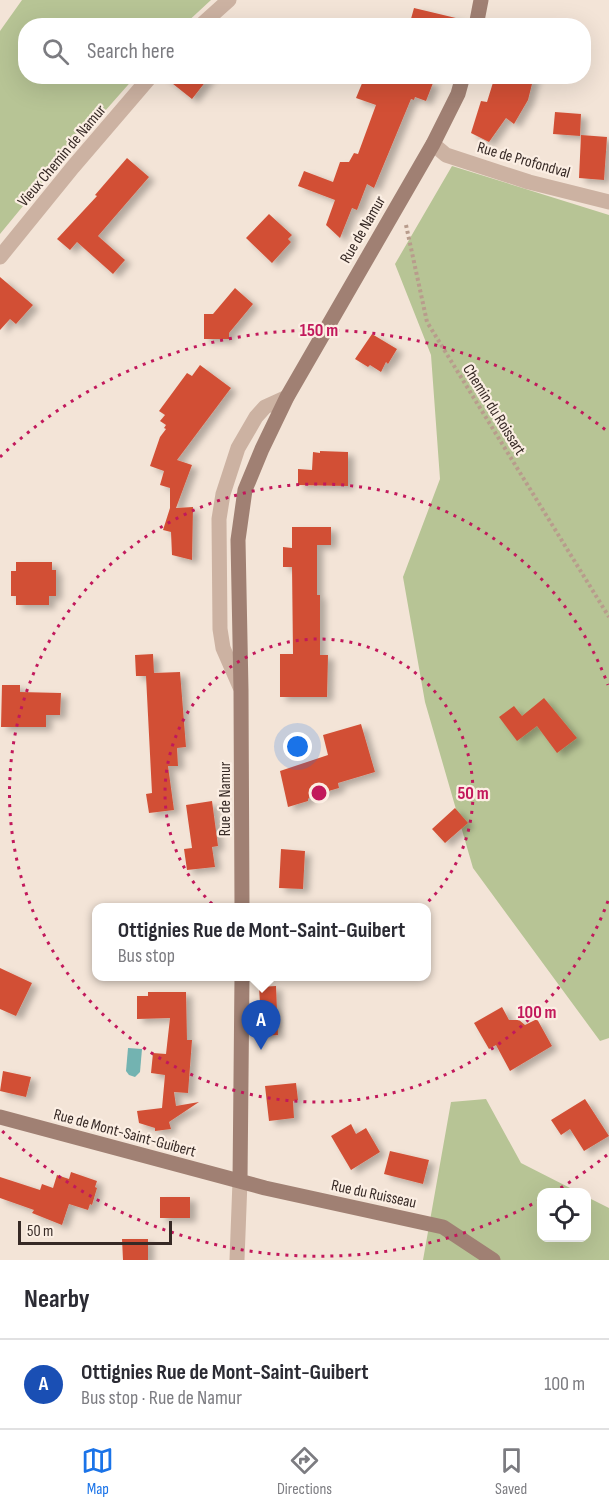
<!DOCTYPE html>
<html lang="en">
<head>
<meta charset="utf-8">
<style>
	body { margin:0; font-family:"Sofia Sans Condensed",sans-serif; background:#f7f7f7; color:#2b2b33 }
	.controls { position:absolute; right:18px; bottom:18px; display:grid; overflow:hidden; border-radius:12px; box-shadow:0 6px 24px #0002 }
	.controls button { width:54px; height:54px; display:grid; place-items:center; padding:0; border:0; border-bottom:2px solid #e1e1e2; background:#fff; color:#2b2b33; font:30px sans-serif }
	.scale { position:absolute; left:18px; bottom:15px; width:154px; box-sizing:border-box; padding-left:6px; border:3px solid #362925; border-top:0; font-size:16px; line-height:21px; white-space:nowrap; color:#362925; -webkit-text-stroke:4px #fbeee3; paint-order:stroke }
	.you { position:absolute; left:298px; top:747px; width:21px; height:21px; margin:-15px; border:4px solid #fff; border-radius:50%; background:#1a73e8; box-shadow:0 0 0 9px #1a73e833 }
	.badge { display:grid; place-items:center; width:39px; height:39px; border-radius:50%; background:#1a73e8; color:#fff; font-size:20px; font-weight:700 }
	.pin { position:absolute; translate:-50% -50px; filter:drop-shadow(0 2px 3px #0008) }
	.pin::after { content:''; position:absolute; top:32px; width:21px; height:18px; background:inherit; clip-path:polygon(0 0,100% 0,50% 100%) }
	.popup { position:absolute; left:92px; top:903px; width:339px; height:78px; box-sizing:border-box; display:grid; place-content:center; border-radius:12px; background:#fff; filter:drop-shadow(0 2px 4px #0005); font-size:20px; white-space:nowrap; color:#7c7c81 }
	.popup b { font-size:22px; color:#2b2b33 }
	.popup::after { content:''; position:absolute; left:50%; top:100%; margin-left:-12px; border:12px solid transparent; border-top-color:#fff }
	.list { margin:0; padding:0; list-style:none }
	h2 { display:flex; justify-content:space-between; align-items:center; height:78px; margin:0; padding:0 24px; font-size:26px }
	h2 small { font-size:20px; font-weight:400; color:#7c7c81 }
	.list li { display:grid; grid-template-columns:39px 1fr auto; gap:18px; align-items:center; box-sizing:border-box; height:90px; padding:0 24px; border-top:2px solid #e1e1e2 }
	.list b { display:block; font-size:22px; white-space:nowrap }
	.list p { margin:0; font-size:20px; white-space:nowrap; color:#7c7c81 }
	.list em { font-size:20px; font-style:normal; color:#7c7c81 }
	.icon { flex:none; width:33px; height:33px; fill:none; stroke:currentColor; stroke-width:2; stroke-linecap:round; stroke-linejoin:round }
	.map { position:relative; flex:none; width:609px; height:1260px; overflow:hidden }
	.search { position:absolute; background:#fff; box-shadow:0 6px 24px #0002; left:18px; right:18px; top:18px; height:66px; display:flex; align-items:center; gap:15px; box-sizing:border-box; padding:0 21px; border-radius:24px; color:#7c7c81; font-size:22px }
	.sheet { height:168px; background:#fff }
	nav { display:flex; justify-content:space-around; align-items:center; box-sizing:border-box; height:84px; border-top:2px solid #e1e1e2; background:#fff; font-size:16px; color:#7c7c81 }
	nav a { display:grid; justify-items:center; gap:3px }
	nav .on { color:#1a73e8 }
	.map>svg:first-child { display:block }
	.green { fill:#b7c495 }
	.water { fill:#73b3b1 }
	.building { fill:#d25036; filter:url(#shadow) }
	.lines { fill:none; stroke-linecap:round; stroke-linejoin:round }
	.path { stroke:#b89c8c; stroke-width:4; stroke-dasharray:3 3; stroke-linecap:butt }
	.street { stroke:#ccb2a2; stroke-width:15 }
	.secondary { stroke:#a08073; stroke-width:15 }
	.ring { fill:none; stroke:#c2185b; stroke-width:3; stroke-dasharray:3 6 }
	.labels { text-anchor:middle; stroke-width:4.5; stroke-linejoin:round; paint-order:stroke }
	.street-label { font-size:16px; fill:#362925; stroke:#fbeee3 }
	.centre { fill:#c2185b; stroke:#fbeee3; stroke-width:3 }
	.ring-label { font-size:18px; text-anchor:middle; font-weight:bold; fill:#c2185b; stroke:#fbeee3; stroke-width:4.5; stroke-linejoin:round; paint-order:stroke }
</style>
</head>
<body>
<div class="map">
<svg width="609" height="1260" viewBox="0 0 609 1260">
	<defs>
		<filter id="shadow"><feDropShadow dx="6" dy="4" stdDeviation="3" flood-color="#0004"/></filter>
	</defs>
	<rect width="100%" height="100%" fill="#f3e4d7"/>
	<!-- green -->
	<path class="green" d="M 22,0 L 211,0 L 184,25 L 26,26 L 26,76 L 135,77 L 51,172 L 0,234 L 0,31 Z
		M 452,166 L 609,215 L 609,1038 L 600,1041 L 473,868 L 425,702 L 403,577 L 440,479 L 431,355 L 395,264 Z
		M 486,1099 L 521,1163 L 578,1192 L 542,1192 L 542,1238 L 586,1238 L 587,1197 L 609,1208 L 609,1260 L 423,1260 L 451,1102 Z"/>
	<!-- water -->
	<path class="water" d="M 128,1048 L 142,1049 L 140,1072 L 135,1077 L 129,1075 L 126,1071 Z"/>
	<!-- building -->
	<path class="building" d="M 414,8 L 460,19 L 459,26 L 409,26 Z
		M 163,76 L 210,76 L 192,99 Z
		M 365,76 L 414,76 L 433,83 L 426,101 L 415,97 L 414,100 L 411,99 L 374,188 L 367,184 L 357,210 L 352,208 L 340,238 L 326,225 L 335,200 L 298,186 L 304,171 L 333,182 L 340,162 L 349,162 L 354,153 L 358,154 L 376,105 L 356,98 Z
		M 495,76 L 534,76 L 528,100 L 514,124 L 506,118 L 489,142 L 471,133 L 481,101 L 487,102 Z
		M 555,112 L 581,114 L 580,136 L 553,134 Z
		M 581,135 L 607,137 L 604,180 L 579,178 Z
		M 127,158 L 149,177 L 98,236 L 125,260 L 113,274 L 77,242 L 70,250 L 57,239 L 97,196 L 95,195 Z
		M 269,214 L 292,235 L 288,239 L 291,242 L 272,263 L 246,238 Z
		M 0,277 L 33,305 L 16,324 L 10,319 L 0,330 Z
		M 235,288 L 253,304 L 229,333 L 229,339 L 204,339 L 204,314 L 213,314 Z
		M 372,334 L 397,349 L 388,364 L 386,362 L 381,372 L 370,365 L 368,367 L 355,359 Z
		M 200,365 L 231,388 L 177,460 L 192,465 L 176,508 L 193,507 L 192,560 L 172,555 L 171,532 L 163,530 L 170,508 L 170,488 L 160,485 L 164,471 L 150,466 L 160,437 L 166,429 L 164,428 L 166,425 L 160,421 L 165,415 L 159,411 L 187,373 L 192,376 Z
		M 320,451 L 348,452 L 348,486 L 298,485 L 298,469 L 312,470 L 313,452 L 320,453 Z
		M 292,527 L 331,527 L 331,545 L 317,545 L 317,595 L 320,595 L 320,655 L 328,655 L 327,697 L 280,697 L 280,654 L 293,654 L 292,567 L 283,567 L 283,547 L 292,548 Z
		M 16,562 L 52,562 L 52,570 L 56,570 L 56,596 L 49,596 L 49,605 L 16,605 L 16,596 L 11,596 L 11,571 L 16,571 Z
		M 153,654 L 154,673 L 180,672 L 186,747 L 177,748 L 178,766 L 168,766 L 174,810 L 149,813 L 146,794 L 152,793 L 146,676 L 136,676 L 135,655 Z
		M 2,685 L 20,685 L 20,692 L 61,693 L 60,715 L 46,715 L 46,727 L 1,727 Z
		M 544,698 L 577,738 L 557,753 L 537,726 L 517,741 L 499,717 L 514,706 L 522,716 Z
		M 361,724 L 375,772 L 338,783 L 339,788 L 311,796 L 308,799 L 308,801 L 288,807 L 280,771 L 328,755 L 323,735 Z
		M 212,801 L 218,846 L 212,847 L 215,867 L 187,870 L 184,849 L 192,848 L 186,805 Z
		M 455,808 L 468,823 L 445,843 L 432,829 Z
		M 281,849 L 305,851 L 303,889 L 279,888 Z
		M 0,968 L 32,983 L 16,1016 L 0,1009 Z
		M 276,986 L 278,1035 L 262,1036 L 259,987 Z
		M 148,992 L 186,992 L 187,1040 L 192,1040 L 188,1093 L 174,1092 L 176,1106 L 199,1102 L 169,1122 L 171,1129 L 155,1131 L 155,1128 L 139,1123 L 137,1111 L 162,1108 L 165,1075 L 151,1073 L 153,1053 L 166,1054 L 170,1018 L 137,1019 L 137,996 L 148,996 Z
		M 502,1007 L 509,1020 L 519,1020 L 525,1025 L 537,1019 L 552,1046 L 510,1071 L 496,1045 L 489,1049 L 474,1023 Z
		M 3,1071 L 31,1077 L 26,1097 L 0,1091 Z
		M 296,1083 L 298,1100 L 293,1101 L 294,1118 L 269,1121 L 265,1086 Z
		M 585,1099 L 609,1136 L 584,1151 L 570,1129 L 561,1135 L 551,1120 Z
		M 351,1124 L 356,1134 L 366,1128 L 380,1152 L 351,1170 L 331,1136 Z
		M 390,1151 L 429,1160 L 423,1184 L 384,1174 Z
		M 71,1172 L 97,1181 L 95,1187 L 97,1188 L 92,1205 L 90,1204 L 88,1210 L 69,1204 L 62,1225 L 32,1213 L 34,1210 L 0,1198 L 0,1177 L 40,1190 L 42,1184 L 53,1188 L 57,1175 L 69,1179 Z
		M 160,1197 L 190,1197 L 190,1218 L 160,1218 Z
		M 122,1239 L 148,1239 L 148,1260 L 123,1260 Z"/>
	<g class="lines">
		<!-- path -->
		<path class="path" d="M 406,225 L 427,322 L 609,617"/>
		<!-- street -->
		<path class="street" d="M 200,26 L 229,0
			M 433,144 L 446,155 L 529,182 L 609,202
			M 0,257 L 73,167 L 151,76
			M 240,687 L 223,648 L 220,629 L 219,519 L 223,494 L 238,448 L 256,417 L 265,407 L 287,397
			M 237,1260 L 240,1181"/>
		<!-- secondary -->
		<path class="secondary" d="M 476,26 L 481,0
			M 242,908 L 241,690 L 238,540 L 245,490 L 262,449 L 287,397 L 433,144 L 458,94 L 463,76
			M 0,1117 L 265,1188 L 443,1227 L 493,1260
			M 240,1181 L 242,976"/>
	</g>
	<!-- distance rings -->
	<g class="ring">
		<circle cx="319" cy="793" r="154"/>
		<path d="M608 901A309 309 0 1 1 608 685"/>
		<path d="M607 1155A463 463 0 0 1 554 1192M540 1200A463 463 0 0 1 0 1129M0 457A463 463 0 0 1 607 431"/>
	</g>
	<g class="labels">
		<!-- street labels -->
		<g class="street-label">
			<text transform="translate(61 155) rotate(-50)" y="6">Vieux Chemin de Namur</text>
			<text transform="translate(524 159) rotate(16)" y="6">Rue de Profondval</text>
			<text transform="translate(362 229) rotate(-60)" y="6">Rue de Namur</text>
			<text transform="translate(495 409) rotate(58)" y="6">Chemin du Roissart</text>
			<text transform="translate(224 799) rotate(-90)" y="6">Rue de Namur</text>
			<text transform="translate(125 1132) rotate(15)" y="6">Rue de Mont-Saint-Guibert</text>
			<text transform="translate(374 1193) rotate(12)" y="6">Rue du Ruisseau</text>
		</g>
	</g>
	<circle cx="319" cy="793" r="9" class="centre"/>
	<g class="ring-label">
		<text x="319" y="336">150 m</text>
		<text x="473" y="799">50 m</text>
		<text x="537" y="1018">100 m</text>
	</g>
</svg>
<div class="controls">
<button><svg class="icon" aria-label="locate" viewBox="0 0 24 24"><circle cx="12" cy="12" r="6"/><path d="M12 2v4M12 18v4M2 12h4M18 12h4"/></svg></button>
</div>
<div class="scale">50 m</div>
<div class="you"></div>
<div class="pin badge" style="left:261px;top:1050px;background:#1a4fb4">A</div>
<div class="popup"><b>Ottignies Rue de Mont-Saint-Guibert</b>Bus stop</div>
<div class="search"><svg class="icon" aria-label="search" viewBox="0 0 24 24"><circle cx="10" cy="10" r="6"/><path d="M15 15l6 6"/></svg>Search here</div>
</div>
<section class="sheet">
<h2>Nearby<small></small></h2>
<ul class="list">
<li><span class="badge" style="background:#1a4fb4">A</span><div><b>Ottignies Rue de Mont-Saint-Guibert</b><p>Bus stop · Rue de Namur</p></div><em>100 m</em></li>
</ul>
</section>
<nav>
<a class="on"><svg class="icon" aria-label="map" viewBox="0 0 24 24"><path d="M3 6l6-2 6 2 6-2v14l-6 2-6-2-6 2zM9 4v14M15 6v14"/></svg>Map</a>
<a><svg class="icon" aria-label="directions" viewBox="0 0 24 24"><path d="M12 3l9 9-9 9-9-9zM9 14v-3h6M13 9l2 2-2 2"/></svg>Directions</a>
<a><svg class="icon" aria-label="saved" viewBox="0 0 24 24"><path d="M7 4h10v16l-5-4-5 4z"/></svg>Saved</a>
</nav>
</body>
</html>
